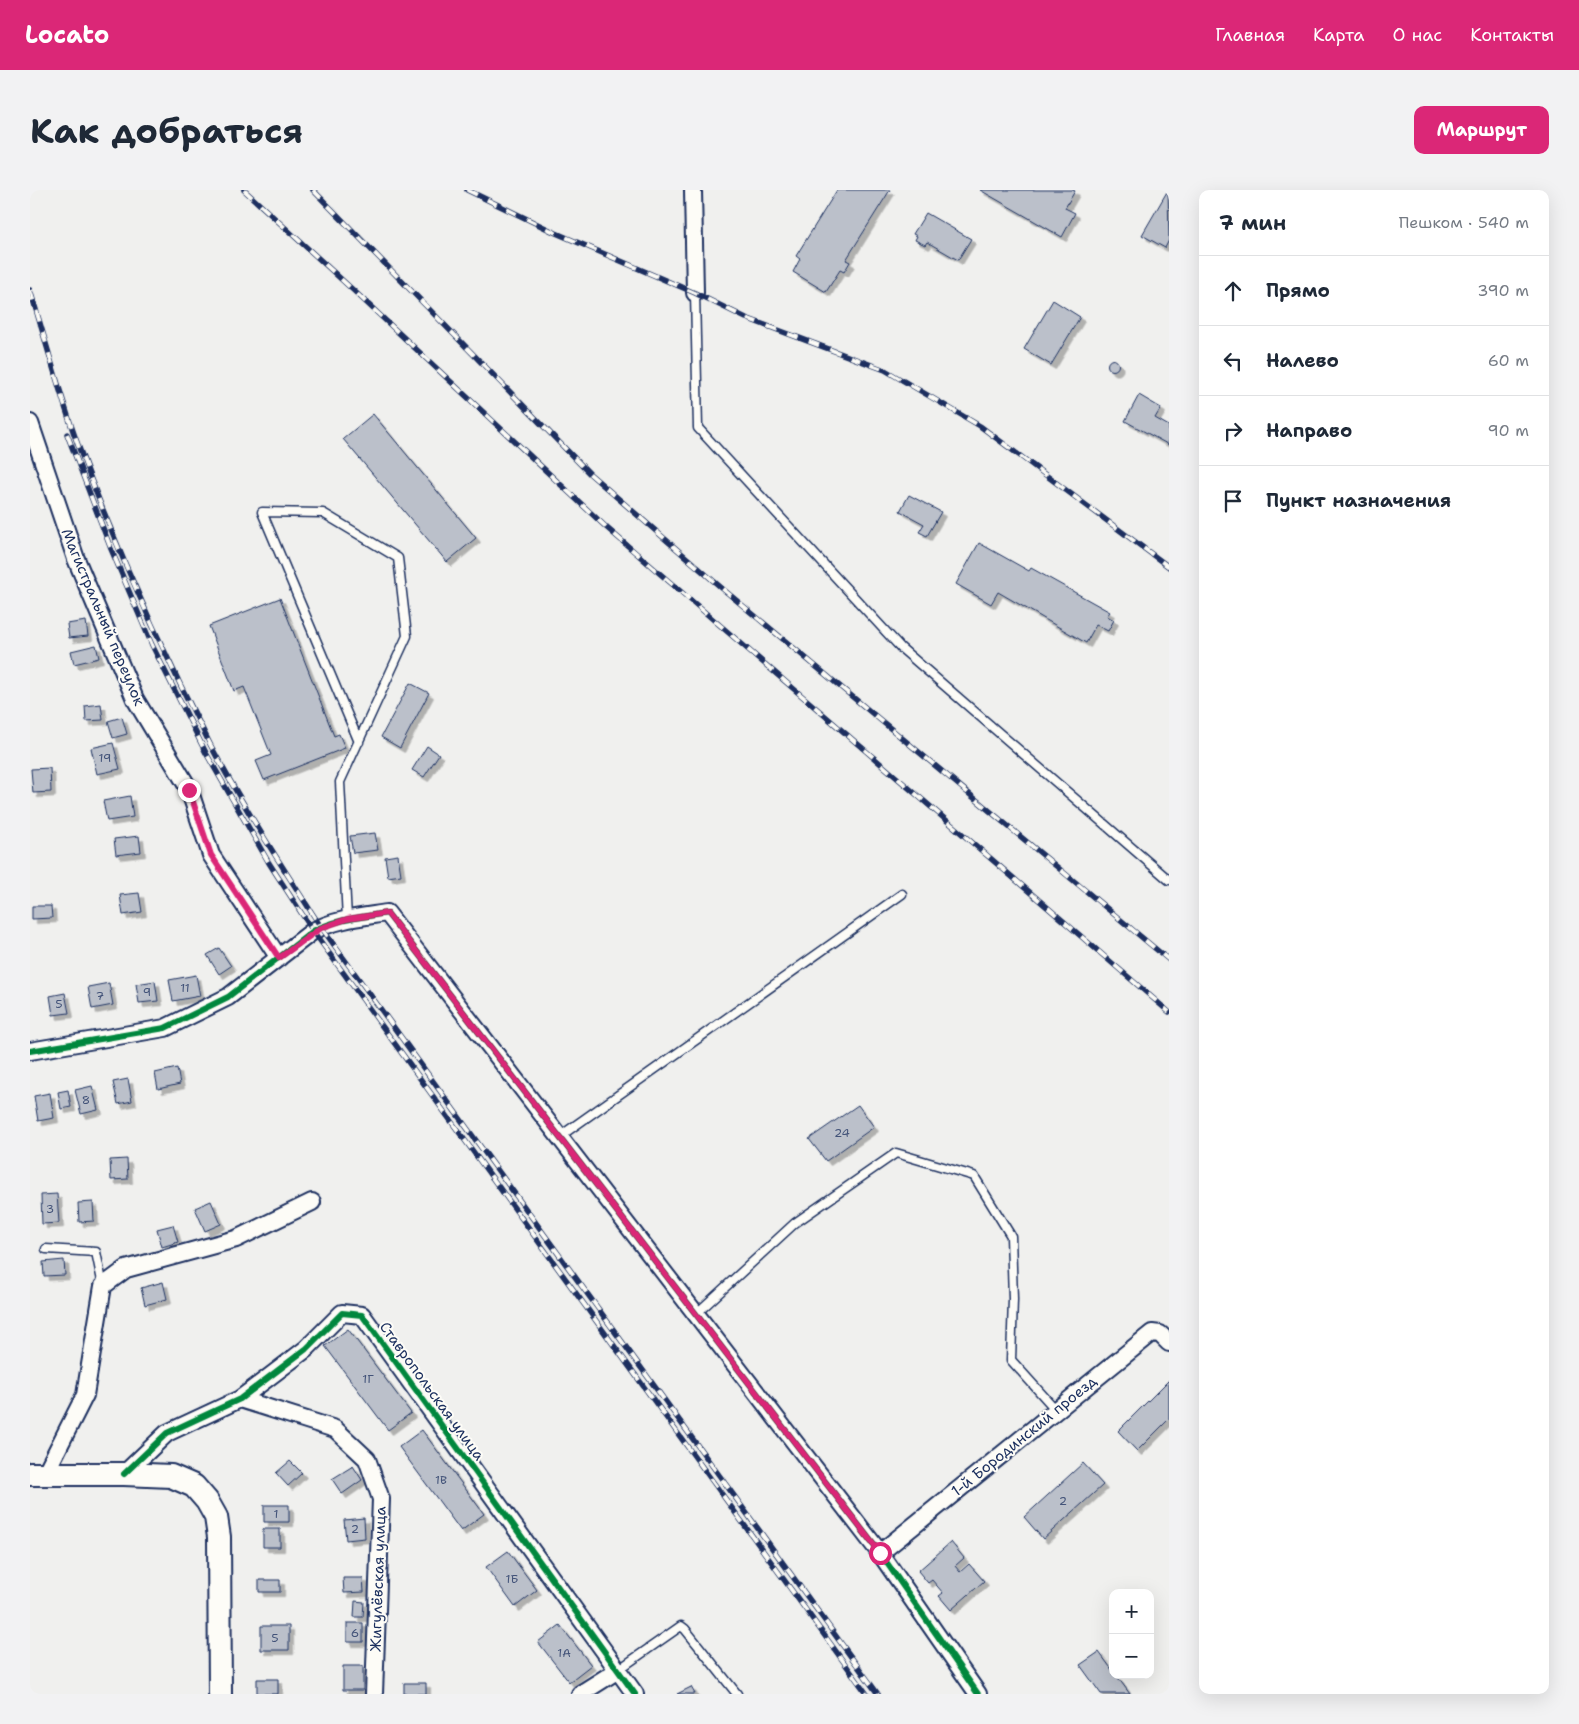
<!DOCTYPE html>
<html lang="ru">
<head>
<meta charset="utf-8">
<style>
	body { margin:0; font-family:"Shantell Sans",sans-serif; background:#f2f2f3; color:#1f2937 }
	.controls { position:absolute; right:15px; bottom:15px; display:grid; overflow:hidden; border-radius:10px; box-shadow:0 5px 20px #0002 }
	.controls button { width:45px; height:45px; display:grid; place-items:center; padding:0; border:0; border-bottom:1px solid #e0e1e3; background:#fff; color:#1f2937; font:25px sans-serif }
	.stop { position:absolute; width:15px; height:15px; margin:-11px; border:4px solid #db2777; border-radius:50%; background:#fff }
	.stop.end { background:#db2777; border-color:#fff; box-shadow:0 1px 5px #0008 }
	.list { margin:0; padding:0; list-style:none }
	h2 { display:flex; justify-content:space-between; align-items:center; height:65px; margin:0; padding:0 20px; font-size:21px }
	h2 small { font-size:16px; font-weight:400; color:#747a83 }
	.list li { display:grid; grid-template-columns:32px 1fr auto; gap:15px; align-items:center; box-sizing:border-box; height:70px; padding:0 20px; border-top:1px solid #e0e1e3 }
	.list b { display:block; font-size:19px; white-space:nowrap }
	.list em { font-size:16px; font-style:normal; color:#747a83 }
	.icon { flex:none; width:28px; height:28px; fill:none; stroke:currentColor; stroke-width:2; stroke-linecap:round; stroke-linejoin:round }
	.map { position:relative; flex:none; width:1139px; height:1504px; overflow:hidden; border-radius:10px }
	header { display:flex; align-items:center; gap:30px; box-sizing:border-box; height:70px; padding:0 25px; background:#db2777; color:#fff }
	header strong { font-size:24px }
	nav { display:flex; gap:28px; margin-inline-start:auto; font-size:18px }
	.intro { display:flex; align-items:center; justify-content:space-between; box-sizing:border-box; height:120px; padding:0 30px }
	h1 { margin:0; font-size:35px }
	.button { padding:12px 22px; border-radius:10px; background:#db2777; color:#fff; font-size:18px; font-weight:700 }
	main { display:flex; gap:30px; padding:0 30px }
	aside { flex:1; background:#fff; border-radius:10px; box-shadow:0 5px 20px #0002 }
	.map>svg:first-child { display:block }
	.building { fill:#bbc0ca; stroke:#1b2f5e; filter:url(#shadow) }
	.lines { fill:none; stroke-linecap:round; stroke-linejoin:round }
	.lane-casing { stroke:#1b2f5e; stroke-width:11 }
	.street-casing { stroke:#1b2f5e; stroke-width:20 }
	.secondary-casing { stroke:#1b2f5e; stroke-width:26 }
	.lane { stroke:#fdfcf7; stroke-width:8 }
	.street { stroke:#fdfcf7; stroke-width:16 }
	.secondary { stroke:#fdfcf7; stroke-width:22 }
	.rail-casing { stroke:#1b2f5e; stroke-width:5.5 }
	.rail { stroke:#fdfcf7; stroke-width:4; stroke-dasharray:11; stroke-linecap:butt }
	.cycleway-casing { stroke:#fdfcf7; stroke-width:9 }
	.cycleway { stroke:#00873e; stroke-width:6 }
	.route { stroke:#db2777; stroke-width:6 }
	.labels { text-anchor:middle; stroke-width:4; stroke-linejoin:round; paint-order:stroke }
	.number-label { font-size:12px; fill:#435379 }
	.street-label { font-size:15px; fill:#1b2f5e; stroke:#fdfcf7 }
</style>
</head>
<body>
<header>
<strong>Locato</strong>
<nav><a>Главная</a><a>Карта</a><a>О нас</a><a>Контакты</a></nav>
</header>
<div class="intro"><h1>Как добраться</h1><a class="button">Маршрут</a></div>
<main>
<div class="map">
<svg width="1139" height="1504" viewBox="0 0 1139 1504">
	<defs>
		<filter id="shadow"><feDropShadow dx="4.5" dy="4.5" stdDeviation="0" flood-color="#0004"/></filter>
	</defs>
	<rect width="100%" height="100%" fill="#f0f0ee"/>
	<filter id="ink" filterUnits="userSpaceOnUse"><feTurbulence type="fractalNoise" baseFrequency=".02" numOctaves="2"/><feDisplacementMap in="SourceGraphic" scale="10" xChannelSelector="R" yChannelSelector="G"/><feConvolveMatrix kernelMatrix="1 2 1 2 8 2 1 2 1" color-interpolation-filters="sRGB"/></filter>
	<g filter="url(#ink)">
		<!-- building -->
		<path class="building" d="M 807,0 L 860,0 L 816,70 L 820,72 L 814,82 L 810,80 L 796,102 L 763,82 L 770,69 L 766,66 Z
			M 950,0 L 1043,0 L 1045,1 L 1035,18 L 1045,23 L 1032,47 Z
			M 1138,0 L 1139,50 L 1135,58 L 1112,45 Z
			M 896,23 L 941,49 L 928,70 L 897,52 L 895,55 L 885,50 L 887,46 L 883,44 Z
			M 1023,110 L 1050,127 L 1021,175 L 994,159 Z
			M1077.5 175a5.5 5.5 0 1 1 11 0a5.5 5.5 0 1 1-11 0Z
			M 1109,205 L 1131,218 L 1125,228 L 1139,236 L 1139,255 L 1095,231 Z
			M 343,224 L 446,348 L 417,372 L 313,249 Z
			M 879,305 L 911,322 L 897,346 L 889,342 L 894,334 L 870,321 Z
			M 949,353 L 999,381 L 1001,378 L 1080,422 L 1077,426 L 1084,430 L 1078,441 L 1066,435 L 1056,453 L 968,402 L 961,414 L 926,394 Z
			M 250,408 L 304,546 L 309,544 L 315,558 L 234,590 L 226,571 L 241,565 L 214,497 L 204,501 L 179,436 Z
			M 56,431 L 58,446 L 39,448 L 37,434 Z
			M 66,455 L 69,468 L 44,474 L 41,461 Z
			M 380,493 L 399,503 L 370,558 L 351,547 Z
			M 71,514 L 73,530 L 56,531 L 55,516 Z
			M 92,527 L 97,544 L 83,548 L 78,531 Z
			M 83,553 L 90,579 L 67,584 L 61,558 Z
			M 397,556 L 409,564 L 394,587 L 382,580 Z
			M 20,578 L 21,602 L 3,603 L 1,579 Z
			M 100,606 L 103,627 L 77,631 L 73,611 Z
			M 345,643 L 348,660 L 323,663 L 320,646 Z
			M 109,646 L 111,662 L 86,665 L 84,649 Z
			M 368,665 L 371,685 L 358,687 L 355,667 Z
			M 109,703 L 112,722 L 93,725 L 90,705 Z
			M 2,716 L 21,716 L 22,728 L 2,729 Z
			M 189,758 L 201,776 L 189,784 L 177,765 Z
			M 166,785 L 170,806 L 143,811 L 139,790 Z
			M 125,791 L 128,811 L 109,813 L 106,794 Z
			M 79,793 L 83,815 L 62,819 L 58,797 Z
			M 35,803 L 39,823 L 23,825 L 20,806 Z
			M 147,878 L 150,894 L 128,899 L 125,883 Z
			M 98,889 L 102,911 L 88,914 L 83,892 Z
			M 62,896 L 68,920 L 51,924 L 45,900 Z
			M 38,900 L 41,917 L 31,919 L 28,902 Z
			M 20,903 L 24,928 L 8,931 L 4,906 Z
			M 828,915 L 844,937 L 796,971 L 779,949 Z
			M 97,969 L 98,989 L 81,990 L 80,970 Z
			M 27,1004 L 29,1033 L 12,1034 L 11,1005 Z
			M 181,1011 L 191,1034 L 175,1041 L 165,1018 Z
			M 63,1012 L 64,1031 L 49,1032 L 48,1013 Z
			M 143,1035 L 148,1052 L 132,1057 L 127,1039 Z
			M 34,1070 L 35,1085 L 14,1086 L 13,1072 Z
			M 133,1092 L 137,1109 L 115,1115 L 111,1098 Z
			M 318,1139 L 381,1223 L 358,1240 L 295,1156 Z
			M 1139,1190 L 1139,1229 L 1107,1261 L 1088,1241 Z
			M 392,1240 L 454,1324 L 431,1341 L 369,1257 Z
			M 260,1271 L 272,1283 L 258,1296 L 246,1283 Z
			M 1053,1273 L 1073,1295 L 1013,1349 L 994,1327 Z
			M 323,1276 L 332,1290 L 312,1304 L 302,1289 Z
			M 234,1315 L 259,1315 L 259,1332 L 234,1332 Z
			M 334,1328 L 335,1348 L 316,1350 L 314,1330 Z
			M 233,1339 L 250,1339 L 250,1357 L 233,1357 Z
			M 921,1352 L 934,1368 L 925,1376 L 930,1382 L 939,1374 L 954,1391 L 921,1420 L 909,1406 L 913,1403 L 902,1390 L 898,1393 L 888,1381 Z
			M 478,1361 L 507,1400 L 485,1417 L 456,1377 Z
			M 313,1388 L 333,1388 L 334,1402 L 314,1403 Z
			M 229,1390 L 250,1390 L 250,1402 L 229,1402 Z
			M 325,1411 L 334,1412 L 333,1427 L 324,1427 Z
			M 317,1433 L 333,1433 L 333,1452 L 317,1452 Z
			M 530,1435 L 561,1475 L 539,1492 L 508,1452 Z
			M 231,1436 L 259,1436 L 259,1460 L 231,1460 Z
			M 1069,1462 L 1083,1481 L 1083,1485 L 1086,1485 L 1100,1504 L 1071,1504 L 1050,1475 Z
			M 313,1476 L 333,1476 L 333,1500 L 313,1500 Z
			M 227,1489 L 248,1489 L 248,1504 L 227,1504 Z
			M 374,1493 L 396,1493 L 396,1504 L 374,1504 Z
			M 661,1497 L 665,1504 L 647,1504 Z"/>
		<g class="lines">
			<!-- lane casing -->
			<g class="lane-casing">
				<path id="lane" d="M 665,103 L 668,238 L 871,458 L 1139,690
					M 317,729 L 310,592 L 377,446 L 368,368 L 293,323 L 232,322 L 329,552
					M 529,947 L 872,704
					M 16,1059 L 66,1062 L 73,1096
					M 666,1124 L 765,1033 L 866,963 L 944,986 L 981,1046 L 983,1109 L 981,1170 L 1026,1220
					M 588,1480 L 651,1436 L 655,1439 L 707,1504"/>
			</g>
			<!-- street casing -->
			<g class="street-casing">
				<path id="street" d="M 663,0 L 665,103
					M 0,233 L 46,369 L 105,509 L 159,599 L 181,665 L 249,768
					M 0,861 L 135,838 L 198,807 L 283,741 C 306,729 332,727 357,723 L 850,1363 L 948,1504
					M 210,1209 L 305,1239 L 337,1269 L 351,1309 L 344,1504
					M 15,1284 L 55,1205 L 73,1096 L 96,1079 L 206,1049 L 282,1012
					M 94,1284 L 137,1243 L 210,1209 L 276,1159 L 312,1123 L 332,1125 L 605,1504
					M 850,1363 L 1122,1143 L 1130,1144 L 1139,1153
					M 550,1504 L 588,1480"/>
			</g>
			<!-- secondary casing -->
			<g class="secondary-casing">
				<path id="secondary" d="M 0,1284 L 94,1284 L 141,1286 L 164,1296 L 177,1311 L 186,1327 L 189,1347 L 190,1504"/>
			</g>
			<!-- lane -->
			<use href="#lane" class="lane"/>
			<!-- street -->
			<use href="#street" class="street"/>
			<!-- secondary -->
			<use href="#secondary" class="secondary"/>
			<!-- rail casing -->
			<g class="rail-casing">
				<path id="rail" d="M 214,0 L 323,100 L 577,338 L 1139,822
					M 283,0 L 560,284 L 694,400 L 1139,770
					M 437,0 L 526,43 L 665,103 L 716,128 L 855,180 L 950,236 L 1139,377
					M 0,100 C 16,151 30,206 48,255 C 86,358 131,459 181,556 C 214,618 253,678 291,737 L 848,1504
					M 37,244 L 81,359 L 122,455 L 176,563 L 239,673 L 283,741 L 837,1504"/>
			</g>
			<!-- rail -->
			<use href="#rail" class="rail"/>
			<!-- cycleway casing -->
			<g class="cycleway-casing">
				<path id="cycleway" d="M 0,861 L 135,838 L 198,807 L 283,741 C 306,729 332,727 357,723 L 850,1363 L 948,1504
					M 94,1284 L 137,1243 L 210,1209 L 276,1159 L 312,1123 L 332,1125 L 605,1504"/>
			</g>
			<!-- cycleway -->
			<use href="#cycleway" class="cycleway"/>
		</g>
	</g>
	<g class="lines" filter="url(#ink)">
		<!-- route -->
		<path class="route" d="M 159,600 L 181,665 L 249,768 L 291,738 L 317,729 L 357,723 L 850,1363"/>
	</g>
	<g class="labels">
		<!-- number labels -->
		<g class="number-label">
			<text x="75" y="572">19</text>
			<text x="155" y="802">11</text>
			<text x="117" y="806">9</text>
			<text x="70" y="810">7</text>
			<text x="29" y="818">5</text>
			<text x="56" y="914">8</text>
			<text x="812" y="947">24</text>
			<text x="20" y="1023">3</text>
			<text x="338" y="1193">1Г</text>
			<text x="411" y="1294">1В</text>
			<text x="1033" y="1315">2</text>
			<text x="246" y="1328">1</text>
			<text x="325" y="1343">2</text>
			<text x="482" y="1393">1Б</text>
			<text x="325" y="1447">6</text>
			<text x="245" y="1452">5</text>
			<text x="534" y="1467">1А</text>
		</g>
		<!-- street labels -->
		<g class="street-label">
			<text transform="translate(73 427) rotate(67)" y="5">Магистральный переулок</text>
			<text transform="translate(402 1201) rotate(54)" y="5">Ставропольская улица</text>
			<text transform="translate(994 1246) rotate(-39)" y="5">1-й Бородинский проезд</text>
			<text transform="translate(348 1389) rotate(-88)" y="5">Жигулёвская улица</text>
		</g>
	</g>
</svg>
<div class="controls">
<button>+</button>
<button>−</button>
</div>
<div class="stop" style="left:850px;top:1363px"></div>
<div class="stop end" style="left:159px;top:600px"></div>
</div>
<aside>
<h2>7 мин<small>Пешком · 540 m</small></h2>
<ul class="list">
<li><svg class="icon" aria-label="ahead" viewBox="0 0 24 24"><path d="M12 20V5M6 11l6-6 6 6"/></svg><div><b>Прямо</b></div><em>390 m</em></li>
<li><svg class="icon" aria-label="left" viewBox="0 0 24 24"><path d="M17 20v-9H6M10 6l-5 5 5 5"/></svg><div><b>Налево</b></div><em>60 m</em></li>
<li><svg class="icon" aria-label="right" viewBox="0 0 24 24"><path d="M7 20v-9h11M14 6l5 5-5 5"/></svg><div><b>Направо</b></div><em>90 m</em></li>
<li><svg class="icon" aria-label="arrive" viewBox="0 0 24 24"><path d="M6 21V4h12l-3 4 3 4H6"/></svg><div><b>Пункт назначения</b></div></li>
</ul>
</aside>
</main>
</body>
</html>
